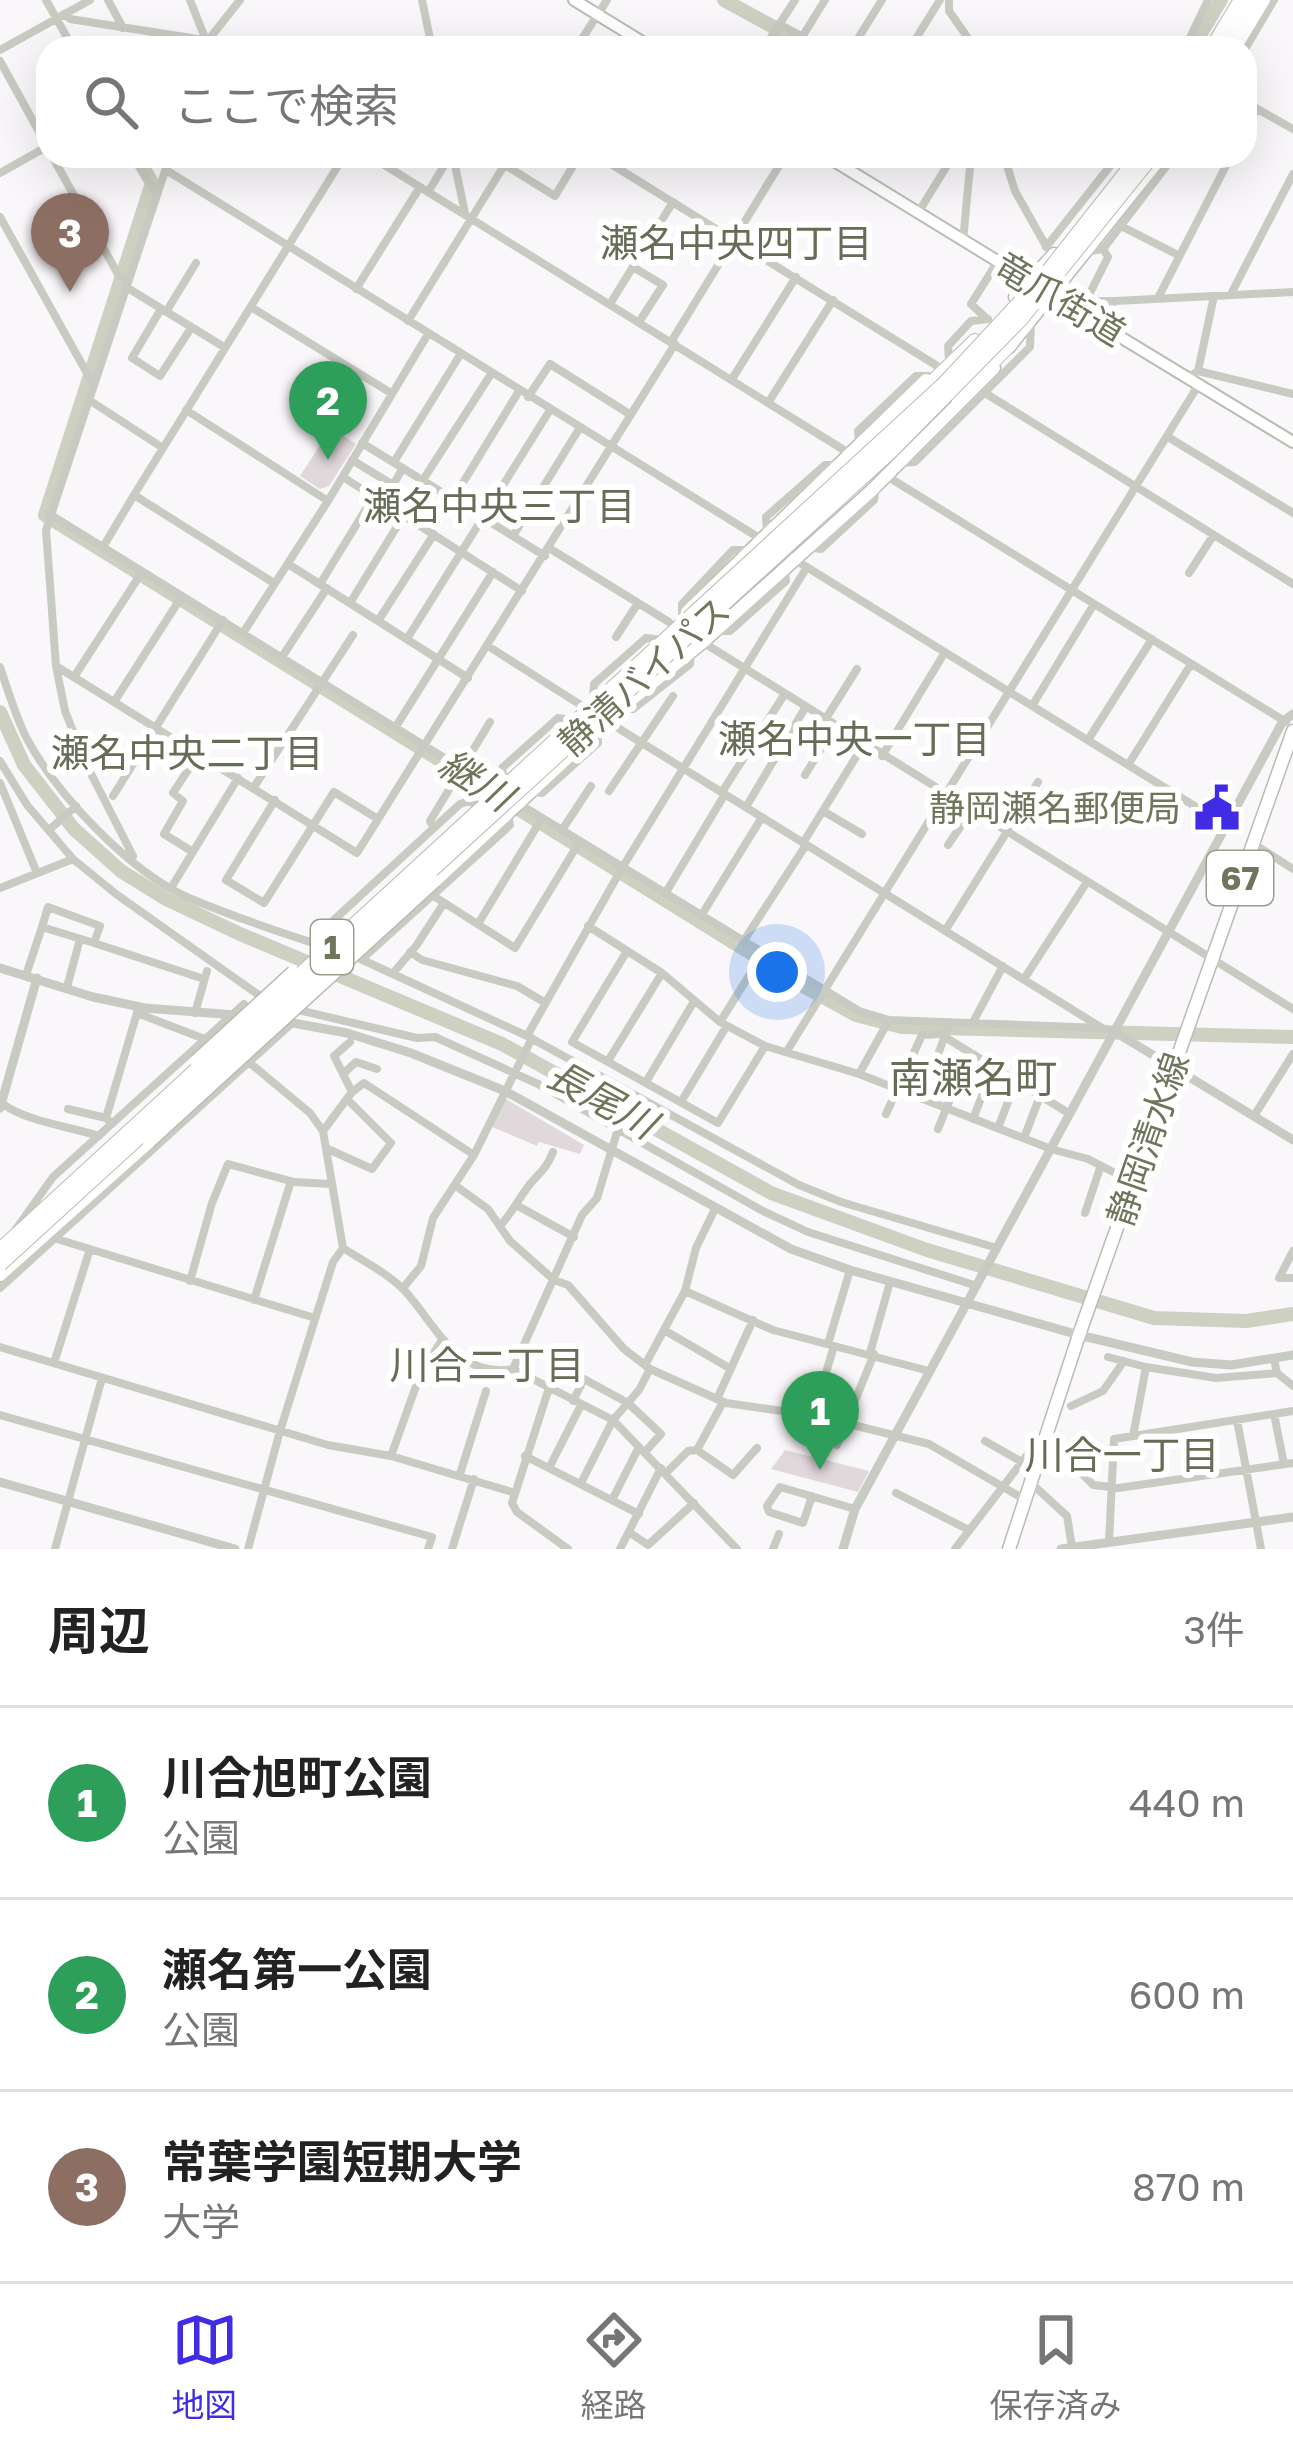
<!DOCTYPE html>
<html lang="ja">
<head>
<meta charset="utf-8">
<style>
	body { margin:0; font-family:"Golos Text","Noto Sans JP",sans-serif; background:#f2f2f2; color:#222 }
	.you { position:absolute; left:777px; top:972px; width:42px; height:42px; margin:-30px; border:9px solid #fff; border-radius:50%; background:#1a73e8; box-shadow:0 0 0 18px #1a73e833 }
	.badge { display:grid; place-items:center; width:78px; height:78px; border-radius:50%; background:#3f2ce4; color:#fff; font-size:39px; font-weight:700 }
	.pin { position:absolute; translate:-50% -99px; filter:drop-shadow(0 3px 6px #0008) }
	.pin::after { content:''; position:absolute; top:63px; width:42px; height:36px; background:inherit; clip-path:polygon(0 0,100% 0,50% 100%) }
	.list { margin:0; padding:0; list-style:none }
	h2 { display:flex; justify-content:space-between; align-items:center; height:156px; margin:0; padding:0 48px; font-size:51px }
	h2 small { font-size:39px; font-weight:400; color:#767676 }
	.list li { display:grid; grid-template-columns:78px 1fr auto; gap:36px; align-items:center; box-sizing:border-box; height:192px; padding:0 48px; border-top:3px solid #e0e0e0 }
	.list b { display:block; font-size:45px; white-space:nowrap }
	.list p { margin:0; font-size:39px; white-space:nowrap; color:#767676 }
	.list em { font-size:39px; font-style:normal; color:#767676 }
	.icon { flex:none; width:66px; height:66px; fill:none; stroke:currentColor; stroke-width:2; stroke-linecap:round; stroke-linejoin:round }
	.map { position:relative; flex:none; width:1293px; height:1549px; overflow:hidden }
	.search { position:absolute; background:#fff; box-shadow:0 12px 48px #0002; left:36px; right:36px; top:36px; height:132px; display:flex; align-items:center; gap:30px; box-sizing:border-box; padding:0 42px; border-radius:36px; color:#767676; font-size:45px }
	.sheet { height:732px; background:#fff }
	nav { display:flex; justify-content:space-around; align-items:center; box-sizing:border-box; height:168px; border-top:3px solid #e0e0e0; background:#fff; font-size:33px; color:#767676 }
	nav a { display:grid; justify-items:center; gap:6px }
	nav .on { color:#3f2ce4 }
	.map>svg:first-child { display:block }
	.green { fill:#e1d8dc }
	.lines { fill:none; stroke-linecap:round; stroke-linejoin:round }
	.river { stroke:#ced0c2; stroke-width:14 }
	.secondary-casing { stroke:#babeb2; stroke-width:14 }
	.primary-casing { stroke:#b8bcb1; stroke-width:15 }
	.trunk-casing { stroke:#b9bcb3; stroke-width:15 }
	.motorway-casing { stroke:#b9bcb3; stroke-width:16 }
	.minor { stroke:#c8cbc2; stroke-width:8 }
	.tertiary { stroke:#c8cbc2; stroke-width:9 }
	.secondary { stroke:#fff; stroke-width:10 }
	.primary { stroke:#fff; stroke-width:12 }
	.trunk { stroke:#fff; stroke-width:12 }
	.motorway { stroke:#fff; stroke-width:14 }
	.trunk-bridge-casing { stroke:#b9bcb3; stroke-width:15; stroke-linecap:butt }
	.motorway-bridge-casing { stroke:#b9bcb3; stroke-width:16; stroke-linecap:butt }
	.trunk-bridge { stroke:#fff; stroke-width:12 }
	.motorway-bridge { stroke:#fff; stroke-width:14 }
	.labels { text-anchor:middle; stroke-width:12; stroke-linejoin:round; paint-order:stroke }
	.shield { fill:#fff; stroke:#9a9f8c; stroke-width:3 }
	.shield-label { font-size:33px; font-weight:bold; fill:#6e765b }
	.street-label { font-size:36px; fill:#6e765b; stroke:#fff }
	.poi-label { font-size:36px; fill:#6e765b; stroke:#fff; text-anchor:end }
	.neighbourhood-label { font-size:39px; fill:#666d56; stroke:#fff }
	.water-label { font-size:39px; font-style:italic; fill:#71745a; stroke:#fff }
	.quarter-label { font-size:42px; fill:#666d56; stroke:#fff }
</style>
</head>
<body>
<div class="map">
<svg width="1293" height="1549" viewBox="0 0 1293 1549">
	<rect width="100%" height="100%" fill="#f9f7f9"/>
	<!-- green -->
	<path class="green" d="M 331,428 L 356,444 L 329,486 L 320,489 L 300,476 Z
		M 504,1098 L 584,1145 L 580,1154 L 539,1142 L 537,1146 L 490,1126 Z
		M 785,1450 L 869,1471 L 858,1492 L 771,1469 Z"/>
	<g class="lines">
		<!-- river -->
		<path class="river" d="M 724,0 L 812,48
			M 1192,48 L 1221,0
			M 137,156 L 152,183 L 45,515 L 805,987 L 856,1015 L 902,1027 L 1293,1037
			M 0,712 L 24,765 L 74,829 L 121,871 L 166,899 L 240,934 L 502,1044 L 771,1193 L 927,1250 L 1154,1318 L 1246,1321 L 1293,1314"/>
		<!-- secondary casing -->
		<g class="secondary-casing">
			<path id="secondary" d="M 574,0 L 652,48
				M 826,156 L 1033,283
				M 1048,293 L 1293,442"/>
		</g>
		<!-- primary casing -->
		<g class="primary-casing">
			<path id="primary" d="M 1009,1549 L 1079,1335 L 1293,731"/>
		</g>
		<!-- trunk casing -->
		<g class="trunk-casing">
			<path id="trunk" d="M 1235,48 L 1264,0
				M 1015,297 L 1054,254
				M 1009,347 L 1162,156
				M 687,612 L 926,380
				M 435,881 L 621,708 L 703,642 L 871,491 L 994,368
				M 0,1275 L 149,1142"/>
		</g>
		<!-- motorway casing -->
		<g class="motorway-casing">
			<path id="motorway" d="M 1212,48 L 1241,0
				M 1225,48 L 1254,0
				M 958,397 L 1012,342
				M 891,422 L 975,341"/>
		</g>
		<!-- minor -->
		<path class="minor" d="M 46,0 L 73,48
			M 108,0 L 123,28
			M 190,0 L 209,48
			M 422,0 L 432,48
			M 949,0 L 949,11 L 975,48
			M 64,14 L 70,19 L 204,40
			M 779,24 L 823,48
			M 802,37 L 825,0
			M 206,43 L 240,0
			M 576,48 L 607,0
			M 629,48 L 635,38
			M 764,48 L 795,0
			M 852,48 L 882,0
			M 910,48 L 940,0
			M 1185,48 L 1208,0
			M 1245,49 L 1274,0
			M 0,50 L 90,0
			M 0,61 L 48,148
			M 1245,102 L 1293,129
			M 1245,130 L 1257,109
			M 52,156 L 119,276 L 128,280
			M 132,156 L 157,194
			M 370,156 L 852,455
			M 453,156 L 465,213
			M 598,156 L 939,367
			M 734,156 L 738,156
			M 1004,156 L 1015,191 L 1046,246
			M 505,165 L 555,196 L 579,156
			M 166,170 L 761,539
			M 0,173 L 48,146
			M 428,192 L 450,156
			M 918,213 L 953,156
			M 0,217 L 93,384
			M 1121,226 L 1178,255
			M 963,241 L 971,156
			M 1046,247 L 1118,156
			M 1103,249 L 1108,257 L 1088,297 L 1095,301 L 1115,301
			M 1090,251 L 1103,249 L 1174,156
			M 633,267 L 663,285 L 639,322
			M 126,287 L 224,347
			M 356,289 L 420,187
			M 1231,294 L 1293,174
			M 1158,298 L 1231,156
			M 610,304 L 673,202
			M 251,307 L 391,393
			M 161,309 L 132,358 L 160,376 L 191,328
			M 166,312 L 196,263
			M 986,318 L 971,304 L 998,261
			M 408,321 L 510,156
			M 1101,324 L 1115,301 L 1293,292
			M 671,342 L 785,156
			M 949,359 L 948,346 L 971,321 L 988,319
			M 1198,371 L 1214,296
			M 1188,378 L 1198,371 L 1293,394
			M 732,379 L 796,277
			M 985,393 L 1293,584
			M 528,397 L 550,364 L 631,415
			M 89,400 L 163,448
			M 768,403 L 833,300
			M 186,410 L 328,501
			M 1168,437 L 1293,513
			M 859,442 L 858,431 L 916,376 L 929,376
			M 362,443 L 545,556
			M 352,460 L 393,485
			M 394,462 L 460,355
			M 901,463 L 915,462 L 1030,347 L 1031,322
			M 885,475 L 1286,722
			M 343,477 L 522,591
			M 423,480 L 491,374
			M 453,499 L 519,391
			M 383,502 L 403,468
			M 49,514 L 498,791
			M 411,520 L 432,486
			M 767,531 L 766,517 L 825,465 L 837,465
			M 513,536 L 579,429
			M 103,547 L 134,495
			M 809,547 L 821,549 L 874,500 L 876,487
			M 549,548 L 669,622
			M 779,550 L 1227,826
			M 288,564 L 468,678
			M 1189,573 L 1213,536
			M 274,583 L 134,495 L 344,156
			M 320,584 L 374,496
			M 350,603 L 404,515
			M 682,616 L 682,604 L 733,550 L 747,550
			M 378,621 L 434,534
			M 718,631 L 730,631 L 786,581 L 785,570
			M 243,633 L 328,501 L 428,334
			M 616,637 L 638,603
			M 407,639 L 550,410
			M 704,643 L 1293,1009
			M 488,646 L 587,709
			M 282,657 L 327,588
			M 56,666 L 357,853 L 675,344
			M 0,667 C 8,690 15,715 26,737 C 56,794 130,872 189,898 C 234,917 282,933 329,948
			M 74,677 L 142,572
			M 593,701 L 594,684 L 646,638 L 661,640
			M 114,702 L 182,596
			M 1032,706 L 1094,604
			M 621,708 L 633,709 L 690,664 L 691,653
			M 605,720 L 1102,1028 L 1115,1032
			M 825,720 L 857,669
			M 395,728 L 493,572
			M 1088,740 L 1152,639
			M 882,756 L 945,652
			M 0,761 L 27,805 L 73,859 L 116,894 L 263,998
			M 1128,765 L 1191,664
			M 805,775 L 835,726
			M 504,782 L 502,768 L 558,718 L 571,720
			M 0,783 L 37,873
			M 254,787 L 353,635
			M 532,791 L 542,793 L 598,743 L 598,731
			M 609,791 L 673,696
			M 722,792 L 784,695
			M 113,796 L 223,620
			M 275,800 L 226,880 L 264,903 L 334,792 L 378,819
			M 516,802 L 859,1011 L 889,1020 L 1102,1028
			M 746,807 L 805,708
			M 823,811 L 862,834
			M 434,828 L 430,821 L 490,722
			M 49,830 L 76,806
			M 562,830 L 591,786
			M 803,843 L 864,744
			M 1254,844 L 1293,869
			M 948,845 L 971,811
			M 193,852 L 164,834 L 183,801 L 173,793 L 199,753
			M 133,856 L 86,764 L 65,711 L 56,666 L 46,530 L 170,156
			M 0,888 L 73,859
			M 171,888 L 238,778
			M 665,894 L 725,794
			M 432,895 L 515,948 L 580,841
			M 701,916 L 762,817
			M 478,924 L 542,818
			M 588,926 L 662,973 L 720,1022 L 765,1046 L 859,1074 L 1051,1149 L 1088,1159 L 1119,1175
			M 945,931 L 1038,782
			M 311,941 L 460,804 L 469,801 L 478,806
			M 743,942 L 806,845
			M 94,943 L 100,926 L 48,907 L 42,927 L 94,943 L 204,979
			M 627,951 L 572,1042 L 718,1123 L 765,1046
			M 410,952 L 422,960 L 517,986 L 544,1002
			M 354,956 L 527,1036 L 799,1185 L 841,1202 L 997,1248
			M 362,959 L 506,829 L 510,825 L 508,816
			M 394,972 L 416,946 L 444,903
			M 26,975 L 42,927
			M 1024,979 L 1087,882
			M 67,987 L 80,939
			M 138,1007 L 137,1013 L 215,1043
			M 294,1009 L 417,1038 L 435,1037 L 538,1084 L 761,1210 L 808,1232 L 977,1286
			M 195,1013 L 207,971
			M 720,1022 L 757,963
			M 972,1024 L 1003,966
			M 527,1036 L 622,868 L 807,567
			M 350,1042 L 334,1056 L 352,1092
			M 787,1051 L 1199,384
			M 244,1058 L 310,1113 L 323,1131 L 343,1248 C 363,1261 389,1274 405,1291 C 436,1325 457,1379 513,1369 L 613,1420 L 737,1549
			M 608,1061 L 662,973
			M 343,1074 L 356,1062 L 377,1069
			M 859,1074 L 889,1020
			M 646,1082 L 693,1003
			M 922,1099 L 949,1024
			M 681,1102 L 726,1027
			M 1,1103 C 31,1123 64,1125 99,1136
			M 68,1109 L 106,1118
			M 886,1114 L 922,1035 L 940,1034 L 1070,1114
			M 1254,1116 L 1293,1054
			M 973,1119 L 993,1067
			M 112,1124 L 106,1118 L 137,1013
			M 998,1128 L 1016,1081
			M 938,1129 L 969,1052
			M 323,1131 L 352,1092 L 364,1083 L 474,1155
			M 1024,1138 L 1040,1096
			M 328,1149 L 372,1169 L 391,1143 L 349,1101
			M 456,1186 L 488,1209 L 510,1241 L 554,1280 L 568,1285 L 624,1349 L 650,1369 L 726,1403 L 817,1416 L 929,1444 L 1024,1499
			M 518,1206 L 574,1237
			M 1085,1213 L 1100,1168
			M 500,1226 C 512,1213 519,1198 530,1184 C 540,1172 547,1168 553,1152
			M 16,1229 L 53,1177 L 244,1004
			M 57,1239 L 315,1318
			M 1293,1251 L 1279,1278 L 1293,1278
			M 190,1281 L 212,1203 L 228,1164 L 294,1182 L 332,1184
			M 0,1288 L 292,1023
			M 403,1288 L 421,1266 L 433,1218 L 474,1155 L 532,1038
			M 685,1291 L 696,1248 L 715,1209
			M 254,1300 L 291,1181
			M 664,1330 L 731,1369
			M 828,1344 L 850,1270
			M 834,1346 L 929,1371
			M 0,1347 L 328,1445 L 391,1456 L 512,1492
			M 870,1353 L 890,1282
			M 1108,1357 L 1146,1367
			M 1274,1359 L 1277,1373 L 1293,1386
			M 54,1363 L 90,1249
			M 645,1365 L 685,1291 L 773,1330 L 834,1346 L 825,1376 L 803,1414
			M 513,1369 L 582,1215 L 597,1198 L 618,1129
			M 549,1388 L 512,1503 L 517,1512 L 568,1549
			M 717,1399 L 753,1320
			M 573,1401 L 584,1379 L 628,1403 L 661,1434 L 645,1452
			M 1071,1406 L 1103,1391 L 1124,1361
			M 1274,1414 L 1284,1464
			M 0,1415 L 432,1537 L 428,1549
			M 1237,1420 L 1261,1549
			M 1133,1436 L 1146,1367 L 1216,1378 L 1277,1373
			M 985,1441 L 1022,1462
			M 837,1445 L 874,1354
			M 697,1450 L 723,1402
			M 391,1456 L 420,1375 L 442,1340
			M 525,1456 L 639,1514
			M 1050,1459 L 1055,1464 L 1065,1456 L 1093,1485 L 1111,1487
			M 549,1468 L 581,1405
			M 666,1473 L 688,1451 L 697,1450 L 733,1475 L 757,1448
			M 460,1474 L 486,1391
			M 581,1483 L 613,1420 L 639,1390 L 650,1369
			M 1032,1484 L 1067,1516 L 1072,1547
			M 1111,1489 L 1293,1463
			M 896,1493 L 967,1529
			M 812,1496 L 803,1523 L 769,1512 L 767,1506 L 780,1487 L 855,1509
			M 612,1500 L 639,1447
			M 629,1532 L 648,1545 L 694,1503
			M 1109,1542 L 1114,1439 L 1293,1411
			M 55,1549 L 102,1378
			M 248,1549 L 280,1431 L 333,1262 L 343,1248
			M 452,1549 L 474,1479
			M 620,1549 L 661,1468
			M 773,1549 L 779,1534
			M 955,1549 L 1028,1454"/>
		<!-- tertiary -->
		<path class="tertiary" d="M 0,968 L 93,997 L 145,1008 L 248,1016
			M 282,1021 L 347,1033 L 411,1053 L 505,1091 L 791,1249 L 850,1270 L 1079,1335 L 1192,1362 L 1231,1365 L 1293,1355
			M 1115,1032 L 1293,1140
			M 0,1108 L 37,978
			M 0,1482 L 235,1549
			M 843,1549 L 855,1509 L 1283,721 L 1293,714
			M 1061,1549 L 1293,1517"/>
		<!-- secondary -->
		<use href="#secondary" class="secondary"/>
		<!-- primary -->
		<use href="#primary" class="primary"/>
		<!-- trunk -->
		<use href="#trunk" class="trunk"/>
		<!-- motorway -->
		<use href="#motorway" class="motorway"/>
		<!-- trunk-bridge casing -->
		<g class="trunk-bridge-casing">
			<path id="trunk-bridge" d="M 196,1061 L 293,972
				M 149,1142 L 435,881"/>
		</g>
		<!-- motorway-bridge casing -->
		<g class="motorway-bridge-casing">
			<path id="motorway-bridge" d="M 0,1250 L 944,384 L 1046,274 L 1139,156
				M 0,1264 L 891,451 L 1020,320 L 1152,156"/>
		</g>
		<!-- trunk-bridge -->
		<use href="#trunk-bridge" class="trunk-bridge"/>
		<!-- motorway-bridge -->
		<use href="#motorway-bridge" class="motorway-bridge"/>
	</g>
	<!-- icons -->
	<defs>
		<g id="civic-bare" transform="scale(3.6)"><path d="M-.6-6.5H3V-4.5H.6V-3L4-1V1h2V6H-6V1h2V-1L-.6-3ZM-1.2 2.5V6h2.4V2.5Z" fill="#3f2ce4" stroke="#fff" stroke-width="2.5" paint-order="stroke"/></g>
	</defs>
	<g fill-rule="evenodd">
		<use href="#civic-bare" x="1217" y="808"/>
	</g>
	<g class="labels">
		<!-- shield labels -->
		<g class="shield">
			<rect x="1207" y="851" width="66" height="54" rx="9"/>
			<rect x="311" y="920" width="42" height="54" rx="9"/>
		</g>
		<g class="shield-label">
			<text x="1240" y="890">67</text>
			<text x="332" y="959">1</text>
		</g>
		<!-- street labels -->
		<g class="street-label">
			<text transform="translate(1060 299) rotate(31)" y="13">竜爪街道</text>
			<text transform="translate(644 676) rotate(-42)" y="13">静清バイパス</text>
			<text transform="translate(1148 1139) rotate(-71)" y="13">静岡清水線</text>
		</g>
		<!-- poi labels -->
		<g class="poi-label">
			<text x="1181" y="821">静岡瀬名郵便局</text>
		</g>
		<!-- neighbourhood labels -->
		<g class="neighbourhood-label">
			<text x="736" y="257">瀬名中央四丁目</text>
			<text x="499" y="520">瀬名中央三丁目</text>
			<text x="854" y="753">瀬名中央一丁目</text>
			<text x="187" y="767">瀬名中央二丁目</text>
			<text x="487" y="1379">川合二丁目</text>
			<text x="1122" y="1469">川合一丁目</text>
		</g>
		<!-- water labels -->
		<g class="water-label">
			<text transform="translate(476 780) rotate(32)" y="14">継川</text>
			<text transform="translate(602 1099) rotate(29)" y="14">長尾川</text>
		</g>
		<!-- quarter labels -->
		<g class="quarter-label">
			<text x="973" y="1093">南瀬名町</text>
		</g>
	</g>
</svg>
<div class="you"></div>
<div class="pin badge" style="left:820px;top:1470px;background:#2e9e5b">1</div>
<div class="pin badge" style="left:328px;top:460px;background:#2e9e5b">2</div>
<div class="pin badge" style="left:70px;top:292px;background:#8d6e63">3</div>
<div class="search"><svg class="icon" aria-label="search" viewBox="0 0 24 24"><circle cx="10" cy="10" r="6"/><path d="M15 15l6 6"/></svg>ここで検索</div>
</div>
<section class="sheet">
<h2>周辺<small>3件</small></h2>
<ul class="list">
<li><span class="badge" style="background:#2e9e5b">1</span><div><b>川合旭町公園</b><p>公園</p></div><em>440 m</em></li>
<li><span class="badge" style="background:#2e9e5b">2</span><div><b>瀬名第一公園</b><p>公園</p></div><em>600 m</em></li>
<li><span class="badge" style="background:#8d6e63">3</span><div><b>常葉学園短期大学</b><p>大学</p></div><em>870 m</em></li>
</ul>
</section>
<nav>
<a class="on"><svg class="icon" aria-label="map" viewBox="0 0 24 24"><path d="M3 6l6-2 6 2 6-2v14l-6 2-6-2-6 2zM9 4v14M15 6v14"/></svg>地図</a>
<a><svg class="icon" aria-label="directions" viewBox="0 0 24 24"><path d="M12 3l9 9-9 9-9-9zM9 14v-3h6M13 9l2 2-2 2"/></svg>経路</a>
<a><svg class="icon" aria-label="saved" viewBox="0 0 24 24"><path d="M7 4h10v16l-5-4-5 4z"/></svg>保存済み</a>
</nav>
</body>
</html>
